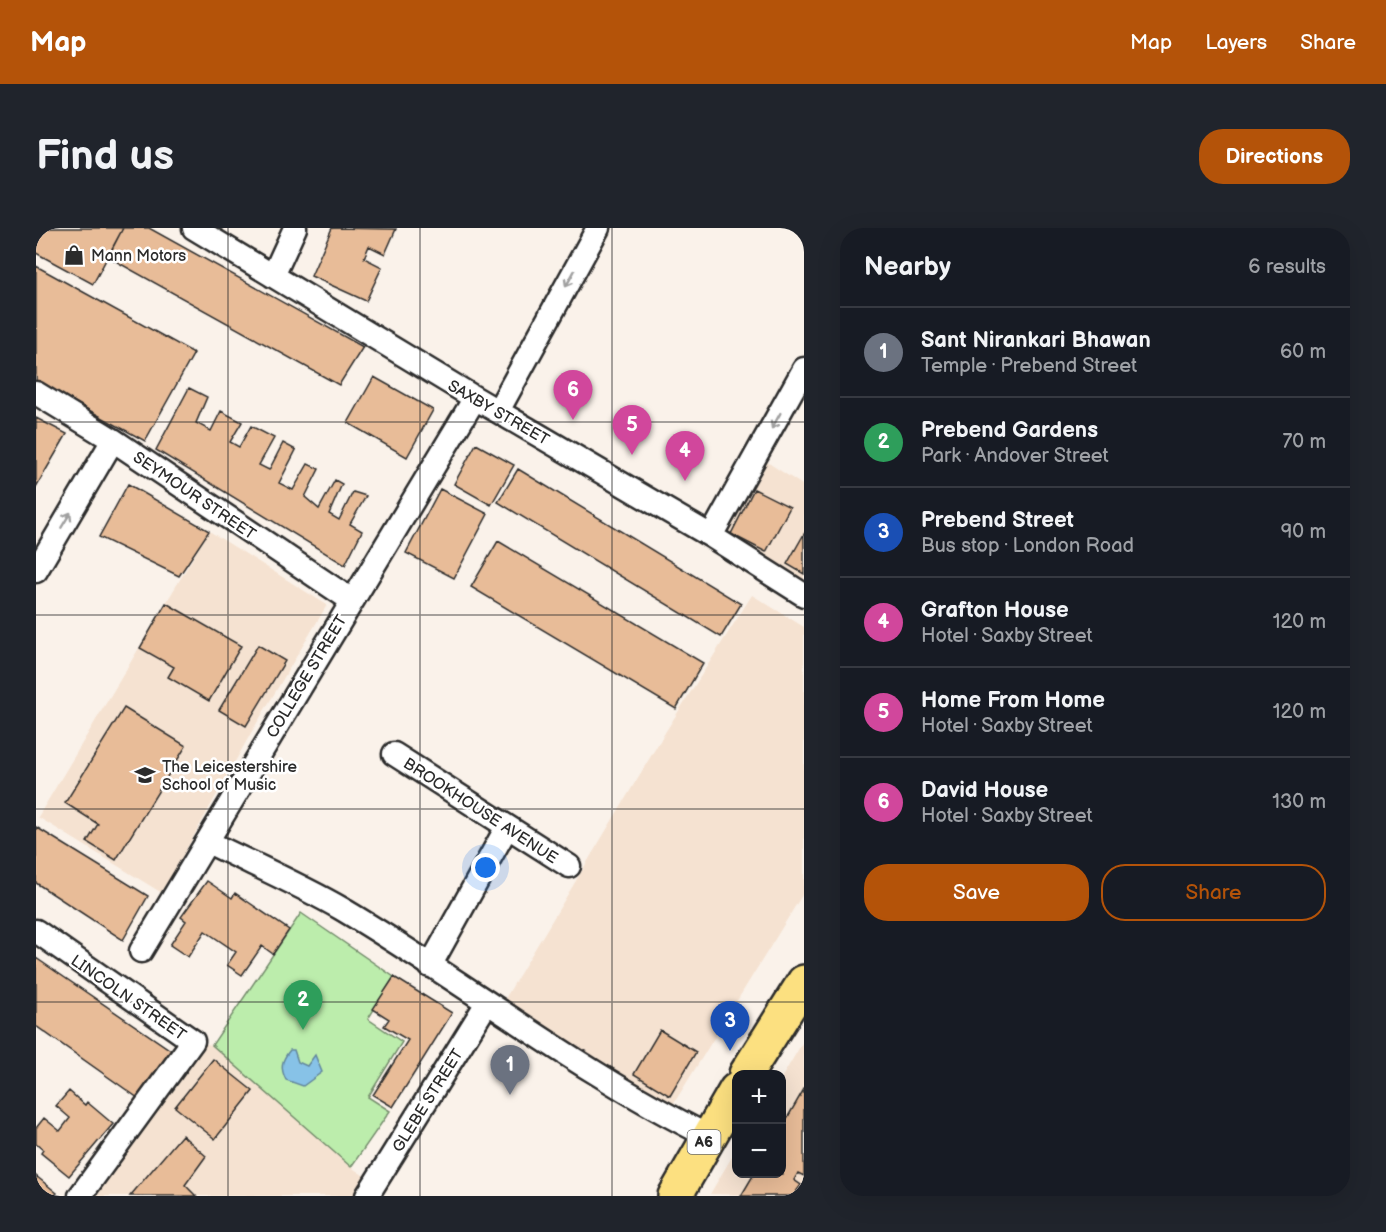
<!DOCTYPE html>
<html lang="en">
<head>
<meta charset="utf-8">
<style>
	body { margin:0; font-family:"Balsamiq Sans",sans-serif; background:#20242c; color:#f1f3f6 }
	.controls { position:absolute; right:18px; bottom:18px; display:grid; overflow:hidden; border-radius:12px; box-shadow:0 6px 24px #0002 }
	.controls button { width:54px; height:54px; display:grid; place-items:center; padding:0; border:0; border-bottom:2px solid #363941; background:#171b24; color:#f1f3f6; font:30px sans-serif }
	.you { position:absolute; left:450px; top:640px; width:21px; height:21px; margin:-15px; border:4px solid #fff; border-radius:50%; background:#1a73e8; box-shadow:0 0 0 9px #1a73e833 }
	.badge { display:grid; place-items:center; width:39px; height:39px; border-radius:50%; background:#b45309; color:#fff; font-size:20px; font-weight:700 }
	.pin { position:absolute; translate:-50% -50px; filter:drop-shadow(0 2px 3px #0008) }
	.pin::after { content:''; position:absolute; top:32px; width:21px; height:18px; background:inherit; clip-path:polygon(0 0,100% 0,50% 100%) }
	.list { margin:0; padding:0; list-style:none }
	h2 { display:flex; justify-content:space-between; align-items:center; height:78px; margin:0; padding:0 24px; font-size:26px }
	h2 small { font-size:20px; font-weight:400; color:#9ea1a6 }
	.list li { display:grid; grid-template-columns:39px 1fr auto; gap:18px; align-items:center; box-sizing:border-box; height:90px; padding:0 24px; border-top:2px solid #363941 }
	.list b { display:block; font-size:22px; white-space:nowrap }
	.list p { margin:0; font-size:20px; white-space:nowrap; color:#9ea1a6 }
	.list em { font-size:20px; font-style:normal; color:#9ea1a6 }
	.actions { display:flex; gap:12px; padding:18px 24px }
	.actions a { flex:1; padding:14px 0; border:2px solid #b45309; border-radius:24px; text-align:center; font-size:21px; color:#b45309 }
	.actions .main { background:#b45309; color:#fff }
	.map { position:relative; flex:none; width:768px; height:968px; overflow:hidden; border-radius:24px }
	header { display:flex; align-items:center; gap:36px; box-sizing:border-box; height:84px; padding:0 30px; background:#b45309; color:#fff }
	header strong { font-size:28px }
	nav { display:flex; gap:33px; margin-inline-start:auto; font-size:21px }
	.intro { display:flex; align-items:center; justify-content:space-between; box-sizing:border-box; height:144px; padding:0 36px }
	h1 { margin:0; font-size:42px }
	.button { padding:15px 27px; border-radius:24px; background:#b45309; color:#fff; font-size:21px; font-weight:700 }
	main { display:flex; gap:36px; padding:0 36px }
	aside { flex:1; background:#171b24; border-radius:24px; box-shadow:0 6px 24px #0002 }
	.map>svg:first-child { display:block }
	.built { fill:#f5e2d1 }
	.green { fill:#bcedac; stroke:#748c6c; stroke-width:1.5 }
	.water { fill:#87c2e7; stroke:#62869c; stroke-width:1.5 }
	.building { fill:#e8bc98; stroke:#2b2b2b; stroke-width:1.5 }
	.lines { fill:none; stroke-linecap:round; stroke-linejoin:round }
	.street-casing { stroke:#2b2b2b; stroke-width:27 }
	.primary-casing { stroke:#2b2b2b; stroke-width:38 }
	.street { stroke:#fff; stroke-width:22 }
	.primary { stroke:#fce080; stroke-width:33 }
	.oneway { stroke:#a0a0a0 }
	.grid { fill:none; stroke:#2b2b2b; stroke-width:1.5; stroke-opacity:0.55 }
	.labels { text-anchor:middle; stroke-width:5; stroke-linejoin:round; paint-order:stroke }
	.shield { fill:#fff; stroke:#6b6b6b; stroke-width:1.5 }
	.shield-label { font-size:15px; font-weight:bold; fill:#2b2b2b }
	.poi-label { font-size:16px; fill:#2b2b2b; stroke:#fff; text-anchor:start }
	.street-label { font-size:16px; fill:#2b2b2b; stroke:#fff }
</style>
</head>
<body>
<header>
<strong>Map</strong>
<nav><a>Map</a><a>Layers</a><a>Share</a></nav>
</header>
<div class="intro"><h1>Find us</h1><a class="button">Directions</a></div>
<main>
<div class="map">
<svg width="768" height="968" viewBox="0 0 768 968">
	<rect width="100%" height="100%" fill="#faf2ea"/>
	<filter id="ink" filterUnits="userSpaceOnUse"><feTurbulence type="fractalNoise" baseFrequency=".0167" numOctaves="2"/><feDisplacementMap in="SourceGraphic" scale="12" xChannelSelector="R" yChannelSelector="G"/><feConvolveMatrix kernelMatrix="1 2 1 2 8 2 1 2 1" color-interpolation-filters="sRGB"/></filter>
	<g filter="url(#ink)">
		<!-- built -->
		<path class="built" d="M 731,234 L 768,258 L 768,354 L 688,305 Z
			M 173,303 L 291,377 L 215,505 L 126,665 L 2,589 Z
			M 716,367 L 768,399 L 768,664 L 635,880 L 467,774 L 630,503 Z
			M 768,812 L 768,968 L 674,966 L 700,922 L 700,946 L 746,946 L 746,849 Z
			M 157,813 L 176,817 L 315,939 L 339,955 L 331,968 L 44,968 Z"/>
		<!-- green -->
		<path class="green" d="M 265,685 L 358,749 L 332,791 L 366,814 L 332,869 L 354,883 L 315,939 L 176,817 Z"/>
		<!-- water -->
		<path class="water" d="M 254,822 L 258,822 L 262,834 L 271,838 L 279,827 L 286,844 L 267,858 L 250,852 C 244,840 245,833 254,822 Z"/>
		<!-- building -->
		<path class="building" d="M 0,0 L 87,0 L 57,56 L 0,25 Z
			M 87,0 L 113,0 L 327,119 L 303,157 L 72,29 Z
			M 296,0 L 360,1 L 349,26 L 333,18 L 328,30 L 346,39 L 330,73 L 275,48 Z
			M 0,38 L 158,125 L 109,213 L 0,153 Z
			M 338,149 L 397,182 L 371,229 L 312,195 Z
			M 153,160 L 171,169 L 160,195 L 175,203 L 185,183 L 206,194 L 194,214 L 203,219 L 215,198 L 238,210 L 223,237 L 233,242 L 247,215 L 260,222 L 243,255 L 257,262 L 272,236 L 283,241 L 269,269 L 283,281 L 299,252 L 306,256 L 293,286 L 303,292 L 317,264 L 330,268 L 314,296 L 326,303 L 309,337 L 120,222 Z
			M 0,190 L 31,206 L 0,259 Z
			M 440,216 L 478,237 L 455,277 L 418,256 Z
			M 482,241 L 705,376 L 685,409 L 462,274 Z
			M 92,256 L 173,303 L 143,348 L 63,309 Z
			M 404,261 L 452,286 L 418,350 L 370,325 Z
			M 718,261 L 754,279 L 730,324 L 695,306 Z
			M 768,306 L 768,346 L 751,336 Z
			M 462,313 L 667,435 L 640,481 L 435,359 Z
			M 130,375 L 205,418 L 173,473 L 132,449 L 138,439 L 104,420 Z
			M 222,417 L 249,433 L 210,498 L 183,482 Z
			M 88,480 L 150,518 L 80,632 L 51,614 L 62,596 L 29,575 Z
			M 0,599 L 112,668 L 87,712 L 0,655 Z
			M 171,653 L 196,670 L 199,665 L 253,702 L 237,726 L 226,718 L 206,747 L 191,737 L 200,724 L 169,703 L 152,729 L 134,717 L 150,693 L 145,689 Z
			M 0,730 L 136,823 L 102,870 L 0,798 Z
			M 358,749 L 416,785 L 357,879 L 337,867 L 372,812 L 348,798 L 353,791 L 337,781 Z
			M 624,802 L 660,824 L 634,868 L 598,846 Z
			M 177,831 L 217,863 L 179,911 L 139,879 Z
			M 768,861 L 768,948 L 762,945 L 758,952 L 765,957 L 759,965 L 763,968 L 705,968 L 718,946 L 746,946 L 746,899 Z
			M 33,863 L 49,877 L 51,874 L 77,896 L 33,948 L 5,925 L 7,922 L 0,916 L 0,900 L 8,890 L 24,903 L 34,890 L 20,878 Z
			M 146,907 L 170,928 L 149,957 L 160,968 L 94,968 Z
			M 0,948 L 21,965 L 18,968 L 0,968 Z"/>
		<g class="lines">
			<!-- street casing -->
			<g class="street-casing">
				<path id="street" d="M 158,0 L 439,170 L 675,308 L 768,367
					M 237,48 L 259,0
					M 0,165 L 77,212 L 315,372
					M 462,183 L 562,0
					M 675,308 L 768,141
					M 0,343 L 77,212
					M 358,526 L 533,638
					M 172,614 C 216,636 263,656 306,681 C 429,754 543,844 672,908
					M 0,703 L 157,813 L 44,968
					M 105,723 L 439,170
					M 394,738 L 471,599
					M 331,968 L 451,775"/>
			</g>
			<!-- primary casing -->
			<g class="primary-casing">
				<path id="primary" d="M 710,846 L 768,754
					M 639,968 L 700,862"/>
			</g>
			<!-- street -->
			<use href="#street" class="street"/>
			<!-- primary -->
			<use href="#primary" class="primary"/>
		</g>
		<!-- one-way arrows -->
		<defs><path id="oneway-shaft" d="M-6 0H5M1.5-3L5.5 0L1.5 3" fill="none" stroke-width="1.6" stroke-linecap="round" stroke-linejoin="round" transform="scale(1.5)"/></defs>
		<g class="oneway">
			<use href="#oneway-shaft" transform="translate(534 51) rotate(119)"/>
			<use href="#oneway-shaft" transform="translate(740 193) rotate(119)"/>
			<use href="#oneway-shaft" transform="translate(30 292) rotate(-59)"/>
		</g>
	</g>
	<!-- grid -->
	<path class="grid" d="M 192,0 L 192,968M 384,0 L 384,968M 576,0 L 576,968M 0,194 L 768,194M 0,387 L 768,387M 0,581 L 768,581M 0,774 L 768,774"/>
	<!-- icons -->
	<defs>
		<g id="shop-bare" transform="scale(1.62)"><path d="M-5-2.5h2.3a2.7 3.5 0 0 1 5.4 0H5L5.5 6h-11ZM-1.5-2.5h3a1.5 2.3 0 0 0-3 0Z" fill="#2b2b2b" stroke="#fff" stroke-width="2.5" paint-order="stroke"/></g>
		<g id="school-bare" transform="scale(1.62)"><path d="M0-5L7-2L0 1L-7-2ZM-4 1L0 2.5L4 1V4Q0 6-4 4Z" fill="#2b2b2b" stroke="#fff" stroke-width="2.5" paint-order="stroke"/></g>
	</defs>
	<g fill-rule="evenodd">
		<use href="#shop-bare" x="38" y="27"/>
		<use href="#school-bare" x="109" y="547"/>
	</g>
	<g class="labels">
		<!-- shield labels -->
		<rect class="shield" x="651.5" y="902" width="33" height="24" rx="4.5"/>
		<g class="shield-label">
			<text x="668" y="919">A6</text>
		</g>
		<!-- poi labels -->
		<g class="poi-label">
			<text x="55" y="33">Mann Motors</text>
			<text x="126" y="544">The Leicestershire<tspan x="126" dy="18">School of Music</tspan></text>
		</g>
		<!-- street labels -->
		<g class="street-label">
			<text transform="translate(463 184) rotate(30)" y="6">SAXBY STREET</text>
			<text transform="translate(159 267) rotate(34)" y="6">SEYMOUR STREET</text>
			<text transform="translate(270 448) rotate(-59)" y="6">COLLEGE STREET</text>
			<text transform="translate(445 582) rotate(33)" y="6">BROOKHOUSE AVENUE</text>
			<text transform="translate(93 769) rotate(35)" y="6">LINCOLN STREET</text>
			<text transform="translate(391 872) rotate(-58)" y="6">GLEBE STREET</text>
		</g>
	</g>
</svg>
<div class="controls">
<button>+</button>
<button>−</button>
</div>
<div class="you"></div>
<div class="pin badge" style="left:474px;top:867px;background:#6b7280">1</div>
<div class="pin badge" style="left:267px;top:802px;background:#2e9e5b">2</div>
<div class="pin badge" style="left:694px;top:823px;background:#1a4fb4">3</div>
<div class="pin badge" style="left:649px;top:253px;background:#d1479c">4</div>
<div class="pin badge" style="left:596px;top:227px;background:#d1479c">5</div>
<div class="pin badge" style="left:537px;top:192px;background:#d1479c">6</div>
</div>
<aside>
<h2>Nearby<small>6 results</small></h2>
<ul class="list">
<li><span class="badge" style="background:#6b7280">1</span><div><b>Sant Nirankari Bhawan</b><p>Temple · Prebend Street</p></div><em>60 m</em></li>
<li><span class="badge" style="background:#2e9e5b">2</span><div><b>Prebend Gardens</b><p>Park · Andover Street</p></div><em>70 m</em></li>
<li><span class="badge" style="background:#1a4fb4">3</span><div><b>Prebend Street</b><p>Bus stop · London Road</p></div><em>90 m</em></li>
<li><span class="badge" style="background:#d1479c">4</span><div><b>Grafton House</b><p>Hotel · Saxby Street</p></div><em>120 m</em></li>
<li><span class="badge" style="background:#d1479c">5</span><div><b>Home From Home</b><p>Hotel · Saxby Street</p></div><em>120 m</em></li>
<li><span class="badge" style="background:#d1479c">6</span><div><b>David House</b><p>Hotel · Saxby Street</p></div><em>130 m</em></li>
</ul>
<div class="actions"><a class="main">Save</a><a>Share</a></div>
</aside>
</main>
</body>
</html>
